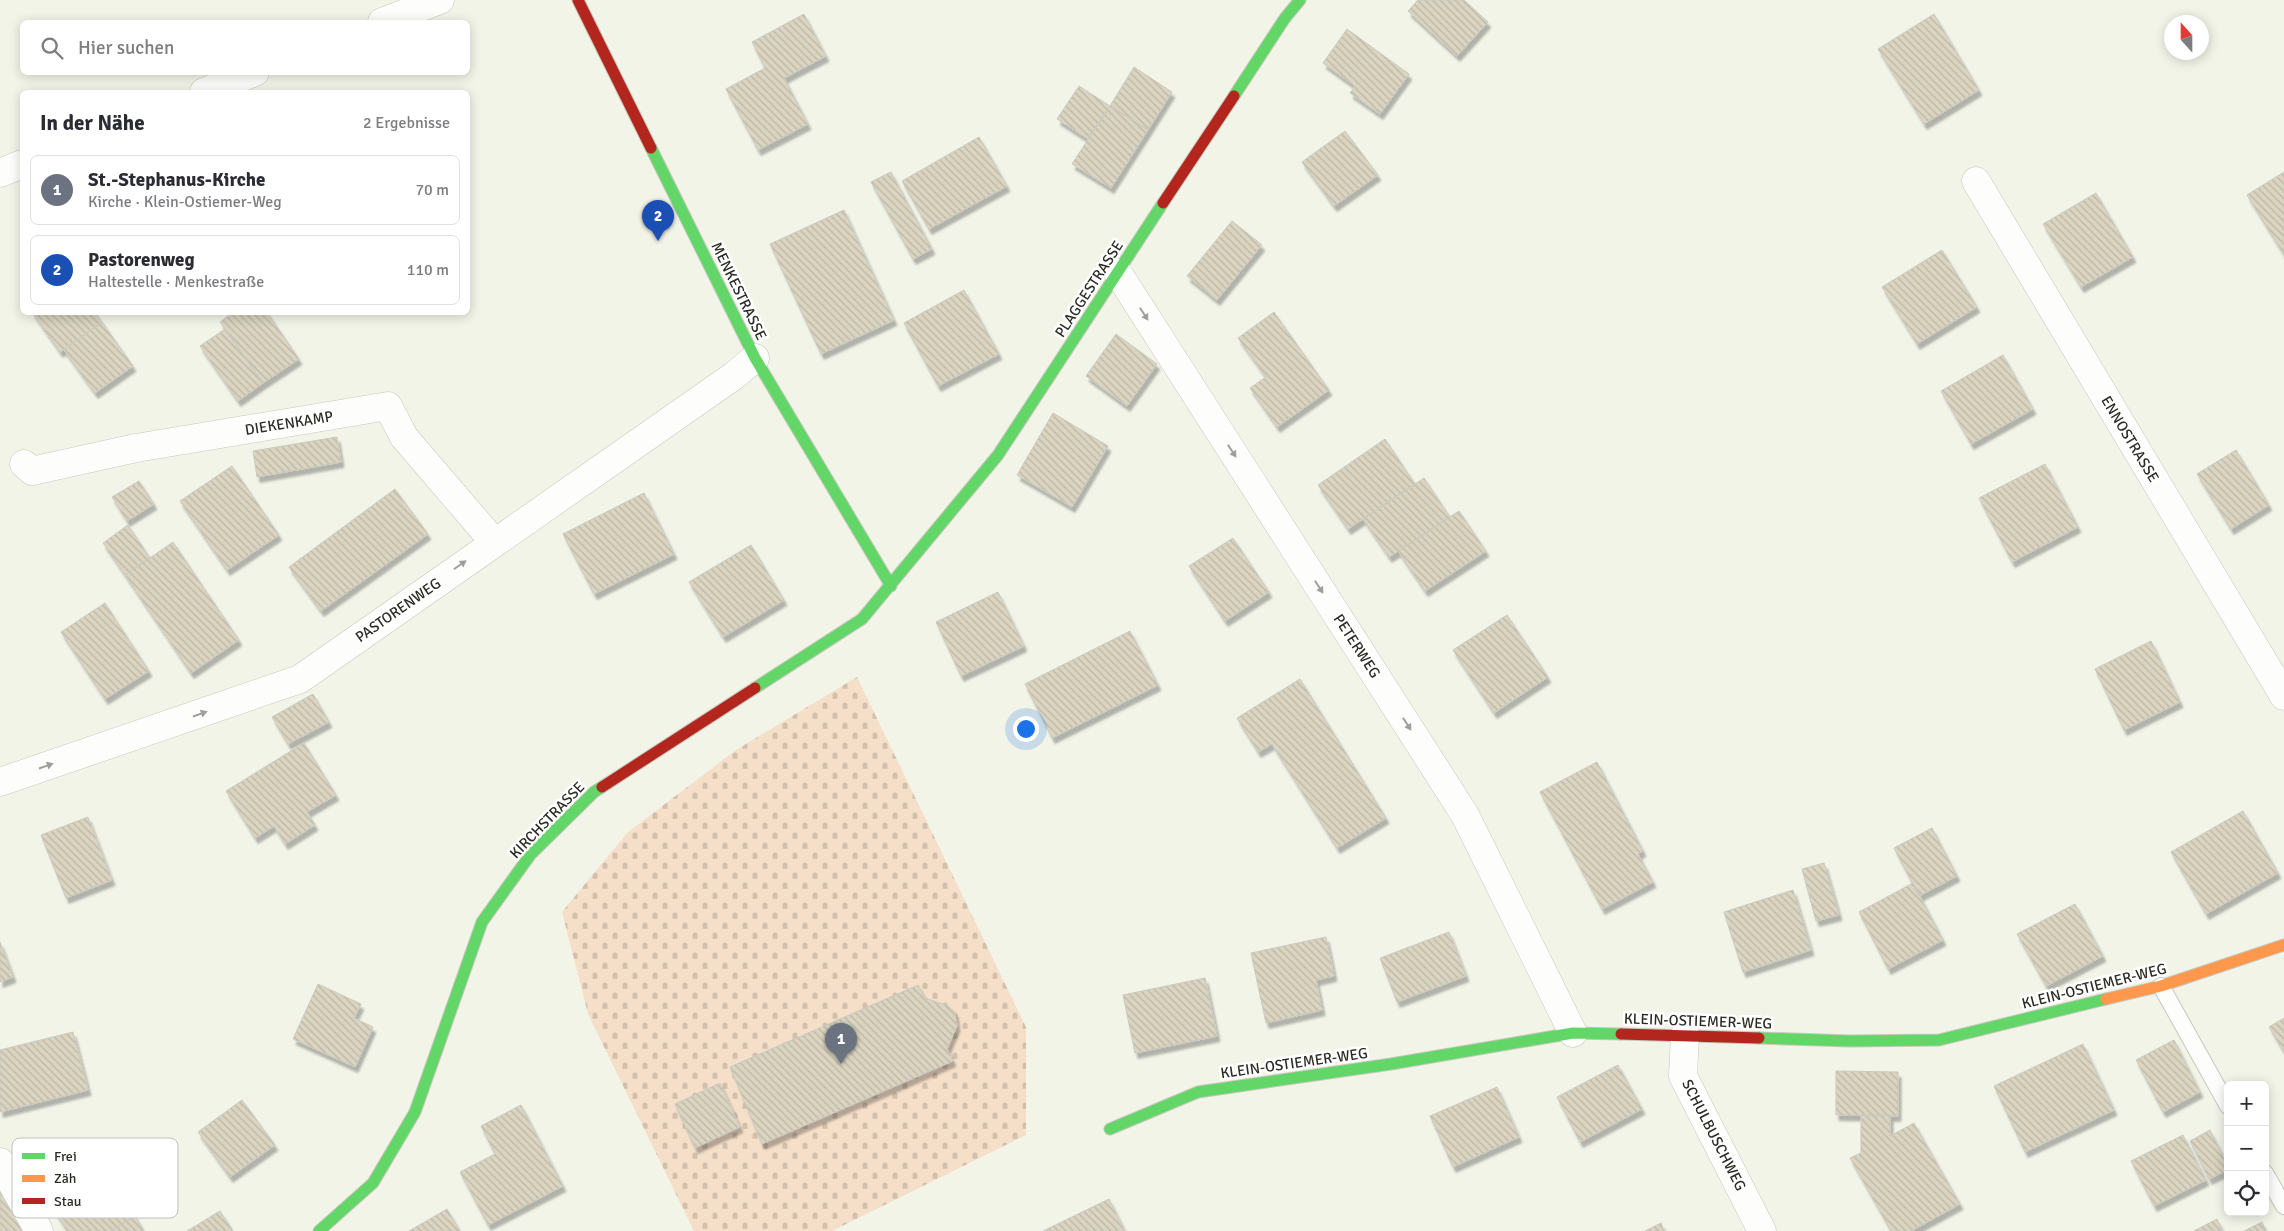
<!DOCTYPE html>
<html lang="de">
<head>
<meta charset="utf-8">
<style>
	body { margin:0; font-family:Signika,sans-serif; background:#f7f7f7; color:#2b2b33 }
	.controls { position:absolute; right:15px; bottom:15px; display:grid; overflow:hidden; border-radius:8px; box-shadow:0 2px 12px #0003 }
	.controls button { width:45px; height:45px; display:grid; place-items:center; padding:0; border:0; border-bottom:1px solid #e1e1e2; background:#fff; color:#2b2b33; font:25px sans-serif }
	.compass { position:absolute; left:2164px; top:15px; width:45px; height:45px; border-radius:50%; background:#fff; box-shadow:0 2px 12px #0003; rotate:339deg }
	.you { position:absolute; left:1025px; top:728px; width:18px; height:18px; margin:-12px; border:4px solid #fff; border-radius:50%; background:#1a73e8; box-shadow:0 0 0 8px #1a73e833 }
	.badge { display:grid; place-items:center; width:32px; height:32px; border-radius:50%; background:#0b8043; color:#fff; font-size:16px; font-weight:700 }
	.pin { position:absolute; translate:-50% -41px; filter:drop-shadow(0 1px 2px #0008) }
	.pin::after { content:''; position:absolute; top:26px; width:18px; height:15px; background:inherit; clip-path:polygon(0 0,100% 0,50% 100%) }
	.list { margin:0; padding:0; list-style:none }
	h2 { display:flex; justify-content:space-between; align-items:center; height:65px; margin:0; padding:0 20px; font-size:21px }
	h2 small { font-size:16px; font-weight:400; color:#7c7c81 }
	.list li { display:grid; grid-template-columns:32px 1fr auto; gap:15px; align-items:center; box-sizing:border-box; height:70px; margin:0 10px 10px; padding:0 10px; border:1px solid #e1e1e2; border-radius:8px }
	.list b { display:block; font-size:19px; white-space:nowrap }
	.list p { margin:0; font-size:16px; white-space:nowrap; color:#7c7c81 }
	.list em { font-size:16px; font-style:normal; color:#7c7c81 }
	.icon { flex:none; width:28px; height:28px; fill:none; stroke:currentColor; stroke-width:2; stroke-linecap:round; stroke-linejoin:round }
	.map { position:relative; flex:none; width:2284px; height:1231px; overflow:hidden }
	.search { position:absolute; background:#fff; box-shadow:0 2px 12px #0003; left:20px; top:20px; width:450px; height:55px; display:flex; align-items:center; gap:12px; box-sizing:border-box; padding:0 18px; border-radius:8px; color:#7c7c81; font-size:19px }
	.panel { position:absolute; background:#fff; box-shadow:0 2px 12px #0003; left:20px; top:90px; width:450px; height:225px; border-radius:8px }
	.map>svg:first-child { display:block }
	.cemetery { fill:url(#cemetery-stones) }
	.building { fill:url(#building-back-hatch); stroke:#c9c9c0; filter:url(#shadow) }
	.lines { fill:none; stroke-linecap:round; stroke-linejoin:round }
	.lane-casing { stroke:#c6c7be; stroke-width:18 }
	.street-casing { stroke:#c6c7be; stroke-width:29 }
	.fast-casing { stroke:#c6c7be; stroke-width:13 }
	.slow-casing { stroke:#c6c7be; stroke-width:13 }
	.jam-casing { stroke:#c6c7be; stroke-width:13 }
	.lane { stroke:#fdfdfc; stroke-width:16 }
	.street { stroke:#fdfdfc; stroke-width:28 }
	.fast { stroke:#63d668; stroke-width:11 }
	.slow { stroke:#ff974d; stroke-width:11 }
	.jam { stroke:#b3261e; stroke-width:11 }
	.oneway { fill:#9e9f9b }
	.labels { text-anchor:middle; stroke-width:5; stroke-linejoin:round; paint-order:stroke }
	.street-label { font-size:15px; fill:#2b2c24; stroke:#fff }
	.key { fill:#fff; stroke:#bfc0bd; stroke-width:1 }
	.key-label { font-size:14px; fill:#2b2c24 }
</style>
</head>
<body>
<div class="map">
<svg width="2284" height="1231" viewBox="0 0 2284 1231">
	<defs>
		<pattern id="cemetery-stones" width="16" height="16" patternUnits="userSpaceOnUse" patternTransform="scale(1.25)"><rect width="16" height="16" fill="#f5dfc9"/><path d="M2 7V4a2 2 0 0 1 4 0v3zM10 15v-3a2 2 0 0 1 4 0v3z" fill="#d2c0ac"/></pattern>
		<pattern id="building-back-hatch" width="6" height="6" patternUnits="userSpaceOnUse" patternTransform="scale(1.25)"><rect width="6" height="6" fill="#dad4c0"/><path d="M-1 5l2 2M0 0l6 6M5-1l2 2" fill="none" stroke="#bbb6a5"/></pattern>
		<filter id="shadow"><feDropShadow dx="3" dy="5.5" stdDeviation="1" flood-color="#0004"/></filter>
	</defs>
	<rect width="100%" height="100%" fill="#f2f4e8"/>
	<!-- cemetery -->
	<path class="cemetery" d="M 857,677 L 1026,1027 L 1026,1135 L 832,1231 L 694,1231 L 588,1014 L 562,912 L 628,832 L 736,750 Z"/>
	<!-- building -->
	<path class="building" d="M 1418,0 L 1464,0 L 1488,22 L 1457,56 L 1408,11 Z
		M 804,14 L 826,56 L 784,78 L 808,124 L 758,150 L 726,89 L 765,68 L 752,42 Z
		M 1934,14 L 1979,90 L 1924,124 L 1878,49 Z
		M 1347,29 L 1409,74 L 1380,114 L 1350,93 L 1355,86 L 1323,63 Z
		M 1134,67 L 1172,92 L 1148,130 L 1110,106 Z
		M 1079,86 L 1110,106 L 1088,139 L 1057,119 Z
		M 1110,106 L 1148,130 L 1111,188 L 1072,164 Z
		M 1345,131 L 1378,175 L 1334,206 L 1302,162 Z
		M 979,137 L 1007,186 L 929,229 L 902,181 Z
		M 891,172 L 932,249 L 913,259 L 871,182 Z
		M 2284,172 L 2284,255 L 2247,195 Z
		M 2096,193 L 2133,257 L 2081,287 L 2043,224 Z
		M 844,210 L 894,320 L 821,354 L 770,244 Z
		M 1232,221 L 1262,245 L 1217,300 L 1187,276 Z
		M 1942,250 L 1977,307 L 1917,344 L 1882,287 Z
		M 964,290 L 999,354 L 938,386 L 904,323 Z
		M 32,312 L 95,312 L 102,322 L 60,352 Z
		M 234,312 L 267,312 L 299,359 L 263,383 L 220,322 Z
		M 1274,312 L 1329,390 L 1277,427 L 1250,388 L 1266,377 L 1238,338 Z
		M 102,322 L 133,366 L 95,393 L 64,350 Z
		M 225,329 L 263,383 L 238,401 L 200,346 Z
		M 1116,334 L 1157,364 L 1127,406 L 1086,376 Z
		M 2003,355 L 2033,409 L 1971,444 L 1941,391 Z
		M 1053,413 L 1108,446 L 1072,507 L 1017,475 Z
		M 337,437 L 341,462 L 257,477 L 253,451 Z
		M 1385,439 L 1415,484 L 1348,529 L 1318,485 Z
		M 2236,450 L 2269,505 L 2231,529 L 2197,474 Z
		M 2045,464 L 2078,527 L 2012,562 L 1979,498 Z
		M 232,466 L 279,535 L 227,570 L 180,501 Z
		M 1424,478 L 1450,517 L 1389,557 L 1363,519 Z
		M 139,481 L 154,504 L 127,521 L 112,497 Z
		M 395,489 L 428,534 L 321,611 L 289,567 Z
		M 644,493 L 674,554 L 594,594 L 563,534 Z
		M 1459,511 L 1486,551 L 1425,591 L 1398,551 Z
		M 128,525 L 150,558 L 125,575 L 103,543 Z
		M 1233,538 L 1269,592 L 1225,621 L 1189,566 Z
		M 173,542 L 239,640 L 191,673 L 125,575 Z
		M 751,545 L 784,600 L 723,637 L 689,582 Z
		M 998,592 L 1024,646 L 961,676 L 936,622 Z
		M 105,603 L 149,671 L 105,699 L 61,632 Z
		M 1507,615 L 1548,677 L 1494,713 L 1453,650 Z
		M 1130,631 L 1158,685 L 1052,738 L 1025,684 Z
		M 2151,641 L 2180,702 L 2124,730 L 2095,669 Z
		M 1300,679 L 1386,818 L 1337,848 L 1272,744 L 1258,752 L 1237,718 Z
		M 313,694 L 329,722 L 288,744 L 272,717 Z
		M 304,743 L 336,795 L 307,812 L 315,825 L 285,844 L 274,826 L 255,838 L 226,791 Z
		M 1597,762 L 1643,851 L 1638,854 L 1653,882 L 1602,909 L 1540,792 Z
		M 2243,811 L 2278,873 L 2206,914 L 2171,852 Z
		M 88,817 L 112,880 L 66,898 L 41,835 Z
		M 1932,828 L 1957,876 L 1919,896 L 1894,848 Z
		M 1824,863 L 1839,915 L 1816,921 L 1802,869 Z
		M 1913,883 L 1943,940 L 1888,969 L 1859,912 Z
		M 1793,890 L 1811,950 L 1743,972 L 1724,912 Z
		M 2075,904 L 2103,956 L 2046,986 L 2017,934 Z
		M 1449,932 L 1466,976 L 1397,1002 L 1380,958 Z
		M 1326,937 L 1334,976 L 1316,980 L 1322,1010 L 1266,1023 L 1251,953 Z
		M 0,942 L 13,977 L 0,982 Z
		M 1205,978 L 1217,1036 L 1135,1053 L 1123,995 Z
		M 318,984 L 361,1004 L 354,1018 L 373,1027 L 355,1067 L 293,1039 Z
		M 918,985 L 925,998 L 948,1006 L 955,1012 L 957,1026 L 947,1049 L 953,1061 L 762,1144 L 730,1067 Z
		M 2284,1018 L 2284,1052 L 2269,1027 Z
		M 73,1032 L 88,1090 L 0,1112 L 0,1050 Z
		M 2174,1040 L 2200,1092 L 2163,1112 L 2136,1060 Z
		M 2083,1044 L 2114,1110 L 2025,1152 L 1994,1086 Z
		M 1618,1065 L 1642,1109 L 1580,1142 L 1557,1097 Z
		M 1836,1071 L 1898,1072 L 1898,1116 L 1836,1115 Z
		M 720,1083 L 740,1127 L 695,1148 L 675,1104 Z
		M 1497,1087 L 1519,1137 L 1453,1167 L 1430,1116 Z
		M 242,1100 L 275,1145 L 230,1177 L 198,1132 Z
		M 521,1105 L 563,1186 L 488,1225 L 460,1172 L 495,1154 L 481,1126 Z
		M 1861,1115 L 1890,1115 L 1890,1136 L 1914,1123 L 1960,1204 L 1911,1231 L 1891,1231 L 1850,1158 L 1861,1153 Z
		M 2210,1130 L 2228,1166 L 2228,1170 L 2209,1179 L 2190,1141 Z
		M 2183,1135 L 2206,1180 L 2154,1206 L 2131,1161 Z
		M 96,1155 L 135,1216 L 110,1231 L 67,1231 L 41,1189 Z
		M 0,1185 L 28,1231 L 0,1231 Z
		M 1109,1199 L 1125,1231 L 1043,1231 Z
		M 447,1209 L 460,1231 L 409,1231 Z
		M 220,1211 L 233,1231 L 187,1231 Z
		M 135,1216 L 144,1231 L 110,1231 Z
		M 2217,1219 L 2223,1231 L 2194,1231 Z
		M 2262,1222 L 2266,1231 L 2244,1231 Z
		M 1661,1223 L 1664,1231 L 1645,1231 Z"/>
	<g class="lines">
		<!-- lane casing -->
		<g class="lane-casing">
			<path id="lane" d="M 2161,986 L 2228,1106
				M 2265,1173 L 2284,1206"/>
		</g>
		<!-- street casing -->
		<g class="street-casing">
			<path id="street" d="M 382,22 L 440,0
				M 204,92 L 255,72
				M 0,173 L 22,164
				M 1976,181 L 2284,696
				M 1118,273 L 1465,815 L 1573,1033
				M 24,464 L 32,471 L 136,448 L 388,406 L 404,437 L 494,542
				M 0,782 L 300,679 L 735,375 L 755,358
				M 1685,1035 L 1683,1076 L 1762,1231
				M 0,1162 L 39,1231"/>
		</g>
		<!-- fast casing -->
		<g class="fast-casing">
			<path id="fast" d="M 1234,96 L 1285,18 L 1300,0
				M 651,148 L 755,358 L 891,586
				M 755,688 L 862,619 L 998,455 L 1163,203
				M 1759,1038 L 1850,1041 L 1939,1040 L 2106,999
				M 1110,1129 L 1198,1092 L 1391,1064 L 1573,1033 L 1621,1034
				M 319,1231 L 373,1183 L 415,1112 L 482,922 L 531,854 L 594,792 L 602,787"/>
		</g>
		<!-- slow casing -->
		<g class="slow-casing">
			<path id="slow" d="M 2106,999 L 2161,986 L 2284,945"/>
		</g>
		<!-- jam casing -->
		<g class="jam-casing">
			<path id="jam" d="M 578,0 L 651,148
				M 1163,203 L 1234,96
				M 602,787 L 755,688
				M 1621,1034 L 1759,1038"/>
		</g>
		<!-- lane -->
		<use href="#lane" class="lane"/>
		<!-- street -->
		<use href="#street" class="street"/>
		<!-- fast -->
		<use href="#fast" class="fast"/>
		<!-- slow -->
		<use href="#slow" class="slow"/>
		<!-- jam -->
		<use href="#jam" class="jam"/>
	</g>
	<!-- one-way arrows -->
	<defs><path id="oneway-solid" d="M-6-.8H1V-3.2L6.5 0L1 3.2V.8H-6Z" transform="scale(1.25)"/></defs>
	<g class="oneway">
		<use href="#oneway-solid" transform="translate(1144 314) rotate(57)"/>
		<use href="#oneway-solid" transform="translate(1232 451) rotate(57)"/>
		<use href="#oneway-solid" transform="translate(460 565) rotate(-35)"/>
		<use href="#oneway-solid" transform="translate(1319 587) rotate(57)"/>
		<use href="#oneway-solid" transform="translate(200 714) rotate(-19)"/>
		<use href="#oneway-solid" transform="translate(1407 724) rotate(57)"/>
		<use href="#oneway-solid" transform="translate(46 766) rotate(-19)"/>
	</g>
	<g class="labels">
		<!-- street labels -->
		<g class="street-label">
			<text transform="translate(1089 289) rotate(-57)" y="5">PLAGGESTRASSE</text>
			<text transform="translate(739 291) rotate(64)" y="5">MENKESTRASSE</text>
			<text transform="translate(289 423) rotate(-9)" y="5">DIEKENKAMP</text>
			<text transform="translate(2130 439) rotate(59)" y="5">ENNOSTRASSE</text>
			<text transform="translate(398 610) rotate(-35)" y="5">PASTORENWEG</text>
			<text transform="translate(1357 646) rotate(57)" y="5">PETERWEG</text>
			<text transform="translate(547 820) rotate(-46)" y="5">KIRCHSTRASSE</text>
			<text transform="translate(2094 986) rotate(-14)" y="5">KLEIN-OSTIEMER-WEG</text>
			<text transform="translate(1698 1021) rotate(2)" y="5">KLEIN-OSTIEMER-WEG</text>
			<text transform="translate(1294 1063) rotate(-8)" y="5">KLEIN-OSTIEMER-WEG</text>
			<text transform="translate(1714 1135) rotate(63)" y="5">SCHULBUSCHWEG</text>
		</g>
	</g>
	<!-- legend -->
	<rect x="12" y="1138" width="166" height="80" rx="8" class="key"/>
	<rect x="22" y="1153" width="23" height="6" fill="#63d668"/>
	<rect x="22" y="1175" width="23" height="7" fill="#ff974d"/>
	<rect x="22" y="1198" width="23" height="6" fill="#b3261e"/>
	<g class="key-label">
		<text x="54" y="1161">Frei</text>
		<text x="54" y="1183">Zäh</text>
		<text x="54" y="1206">Stau</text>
	</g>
</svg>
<div class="controls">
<button>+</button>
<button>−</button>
<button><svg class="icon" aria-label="locate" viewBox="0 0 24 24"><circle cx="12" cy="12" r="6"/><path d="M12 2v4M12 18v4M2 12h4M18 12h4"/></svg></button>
</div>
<svg class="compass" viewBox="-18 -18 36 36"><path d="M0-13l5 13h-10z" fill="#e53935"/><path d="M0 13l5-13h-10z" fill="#7c7c81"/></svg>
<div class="you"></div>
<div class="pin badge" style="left:841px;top:1064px;background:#6b7280">1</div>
<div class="pin badge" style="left:658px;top:241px;background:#1a4fb4">2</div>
<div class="search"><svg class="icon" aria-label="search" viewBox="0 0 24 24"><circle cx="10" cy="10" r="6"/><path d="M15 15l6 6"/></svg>Hier suchen</div>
<section class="panel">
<h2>In der Nähe<small>2 Ergebnisse</small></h2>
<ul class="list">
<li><span class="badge" style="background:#6b7280">1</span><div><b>St.-Stephanus-Kirche</b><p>Kirche · Klein-Ostiemer-Weg</p></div><em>70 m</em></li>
<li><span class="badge" style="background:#1a4fb4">2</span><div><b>Pastorenweg</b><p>Haltestelle · Menkestraße</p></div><em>110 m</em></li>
</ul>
</section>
</div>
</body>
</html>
